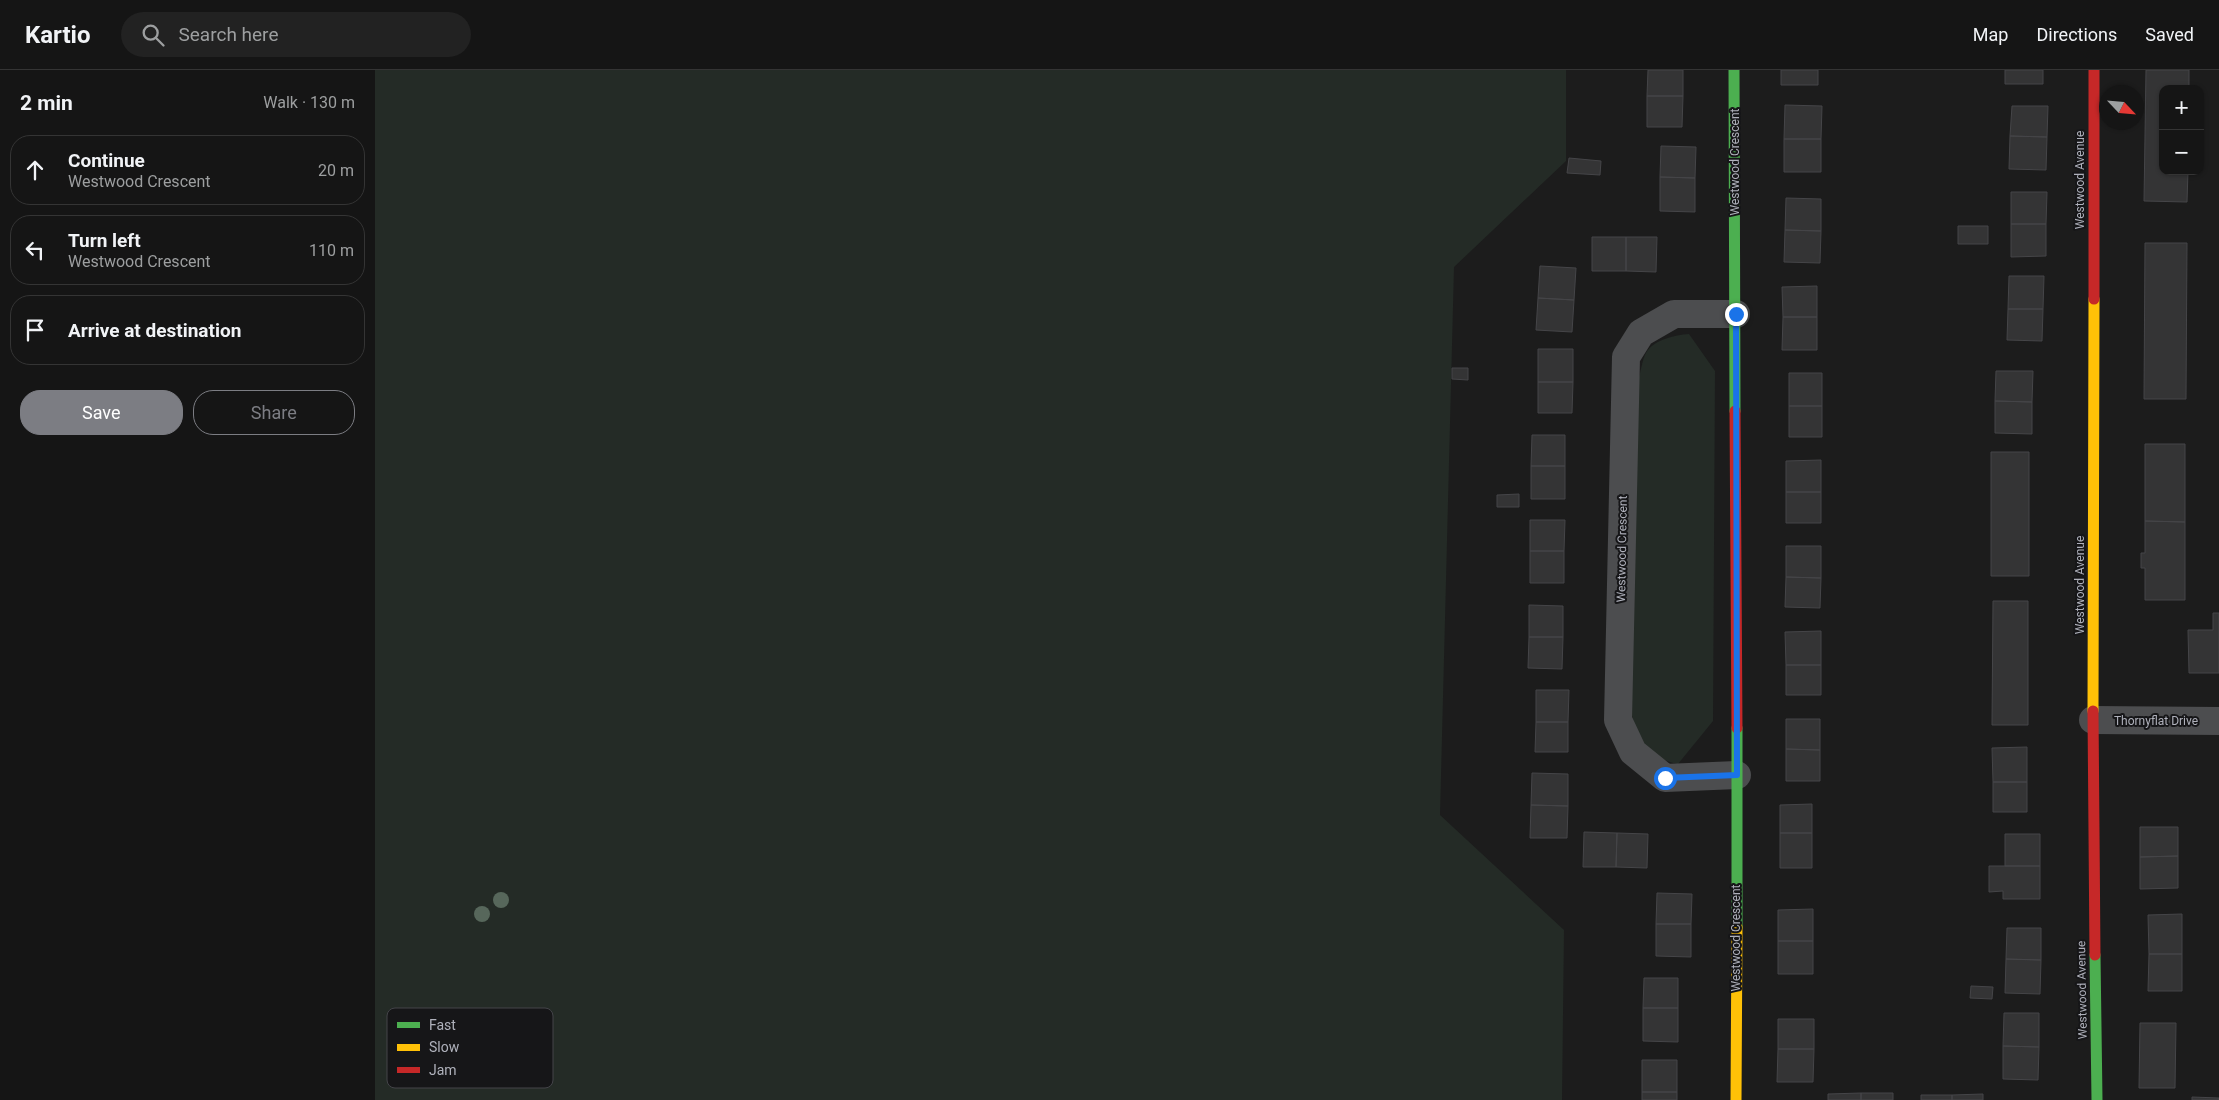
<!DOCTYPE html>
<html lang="en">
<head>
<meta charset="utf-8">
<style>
	body { margin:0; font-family:Roboto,sans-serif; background:#222; color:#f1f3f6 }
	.controls { position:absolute; right:15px; top:15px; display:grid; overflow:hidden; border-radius:10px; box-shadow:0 1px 4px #0004 }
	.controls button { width:45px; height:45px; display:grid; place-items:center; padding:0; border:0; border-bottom:1px solid #343434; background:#151515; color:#f1f3f6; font:25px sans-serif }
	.compass { position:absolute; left:1724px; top:15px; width:45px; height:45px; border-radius:50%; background:#151515; box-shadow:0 1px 4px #0004; rotate:116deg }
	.stop { position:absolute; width:15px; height:15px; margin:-11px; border:4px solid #1a73e8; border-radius:50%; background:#fff }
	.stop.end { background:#1a73e8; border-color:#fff; box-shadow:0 1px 5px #0008 }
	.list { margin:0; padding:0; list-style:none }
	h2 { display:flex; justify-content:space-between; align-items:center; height:65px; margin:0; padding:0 20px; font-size:21px }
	h2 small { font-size:16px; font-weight:400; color:#9d9fa0 }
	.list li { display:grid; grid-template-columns:32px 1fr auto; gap:15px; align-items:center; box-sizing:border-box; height:70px; margin:0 10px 10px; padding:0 10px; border:1px solid #343434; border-radius:20px }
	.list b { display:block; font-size:19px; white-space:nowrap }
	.list p { margin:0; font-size:16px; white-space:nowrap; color:#9d9fa0 }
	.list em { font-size:16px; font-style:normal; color:#9d9fa0 }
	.actions { display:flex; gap:10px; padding:15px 20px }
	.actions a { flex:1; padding:11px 0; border:1px solid #7c7d83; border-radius:20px; text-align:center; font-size:18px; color:#7c7d83 }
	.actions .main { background:#7c7d83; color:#fff }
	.icon { flex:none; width:28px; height:28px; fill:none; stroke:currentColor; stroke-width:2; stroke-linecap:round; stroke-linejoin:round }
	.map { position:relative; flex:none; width:1844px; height:1030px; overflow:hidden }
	header { display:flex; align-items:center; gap:30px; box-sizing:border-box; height:70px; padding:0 25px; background:#151515; border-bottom:1px solid #343434 }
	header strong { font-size:24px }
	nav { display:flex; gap:28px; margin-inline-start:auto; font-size:18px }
	.search { width:350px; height:45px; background:#222; display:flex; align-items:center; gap:12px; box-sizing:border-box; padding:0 18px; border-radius:28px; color:#9d9fa0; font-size:19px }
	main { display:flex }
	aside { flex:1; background:#151515 }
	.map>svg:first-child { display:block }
	.green { fill:#242b26 }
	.building { fill:#343435; stroke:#454548 }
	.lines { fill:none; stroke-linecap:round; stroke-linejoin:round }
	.street { stroke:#4c4d4f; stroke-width:28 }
	.fast { stroke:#4caf50; stroke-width:11 }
	.slow { stroke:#ffc107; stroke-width:11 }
	.jam { stroke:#c62828; stroke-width:11 }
	.tree { fill:#57675b }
	.route { stroke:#1a73e8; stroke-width:6 }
	.labels { text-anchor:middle; stroke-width:4; stroke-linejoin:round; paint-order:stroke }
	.street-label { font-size:12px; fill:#afb1bb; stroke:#161618 }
	.key { fill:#161618; stroke:#444449; stroke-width:1 }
	.key-label { font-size:14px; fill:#afb1bb }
</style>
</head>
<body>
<header>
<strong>Kartio</strong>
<div class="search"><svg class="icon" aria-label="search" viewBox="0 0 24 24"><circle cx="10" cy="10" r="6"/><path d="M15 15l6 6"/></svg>Search here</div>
<nav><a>Map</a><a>Directions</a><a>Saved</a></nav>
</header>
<main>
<aside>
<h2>2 min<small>Walk · 130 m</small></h2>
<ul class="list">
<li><svg class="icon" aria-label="ahead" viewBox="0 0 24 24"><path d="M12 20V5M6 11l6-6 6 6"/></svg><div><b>Continue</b><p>Westwood Crescent</p></div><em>20 m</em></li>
<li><svg class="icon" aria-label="left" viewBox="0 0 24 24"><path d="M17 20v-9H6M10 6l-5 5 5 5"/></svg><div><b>Turn left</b><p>Westwood Crescent</p></div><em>110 m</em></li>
<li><svg class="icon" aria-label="arrive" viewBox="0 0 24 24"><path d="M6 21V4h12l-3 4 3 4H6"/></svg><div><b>Arrive at destination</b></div></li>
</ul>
<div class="actions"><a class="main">Save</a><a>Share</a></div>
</aside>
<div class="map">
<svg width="1844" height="1030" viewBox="0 0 1844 1030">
	<rect width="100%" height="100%" fill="#1c1c1c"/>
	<!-- green -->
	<path class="green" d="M 0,0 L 1191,0 L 1191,91 L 1079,197 L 1065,745 L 1189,860 L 1187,1030 L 0,1030 Z
		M 1314,264 L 1340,301 L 1338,651 L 1303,694 C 1273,688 1262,669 1256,641 L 1263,310 C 1266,302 1267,290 1271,283 C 1278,270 1300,265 1314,264 Z"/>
	<!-- building -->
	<path class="building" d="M 1273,0 L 1308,0 L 1308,26 L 1272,26 Z
		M 1406,0 L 1443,0 L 1443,15 L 1406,15 Z
		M 1630,0 L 1668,0 L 1668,14 L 1630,14 Z
		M 1771,0 L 1814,0 L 1814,19 L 1788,19 L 1788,101 L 1813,101 L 1812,132 L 1769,131 Z
		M 1272,26 L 1308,26 L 1307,57 L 1272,57 Z
		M 1410,35 L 1447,36 L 1446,69 L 1409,69 Z
		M 1637,36 L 1673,36 L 1672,67 L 1635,66 Z
		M 1635,66 L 1672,67 L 1671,100 L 1634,99 Z
		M 1409,69 L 1446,69 L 1446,102 L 1409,102 Z
		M 1286,76 L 1321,77 L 1320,108 L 1285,107 Z
		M 1194,88 L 1226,91 L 1225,105 L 1192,103 Z
		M 1285,107 L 1320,108 L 1320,142 L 1285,141 Z
		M 1636,122 L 1672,122 L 1671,154 L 1636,154 Z
		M 1411,128 L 1446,129 L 1446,161 L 1410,160 Z
		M 1636,154 L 1671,154 L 1671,186 L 1636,187 Z
		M 1583,156 L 1613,156 L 1613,174 L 1583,174 Z
		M 1410,160 L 1446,161 L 1445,193 L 1409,192 Z
		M 1217,167 L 1251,167 L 1251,201 L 1217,201 Z
		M 1251,167 L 1282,167 L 1281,202 L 1251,201 Z
		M 1770,173 L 1812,173 L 1811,329 L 1769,329 Z
		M 1165,196 L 1201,198 L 1199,230 L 1163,228 Z
		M 1634,206 L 1669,206 L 1668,239 L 1633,239 Z
		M 1442,216 L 1442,247 L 1408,247 L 1407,217 Z
		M 1163,228 L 1199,230 L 1197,262 L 1161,260 Z
		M 1633,239 L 1668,239 L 1667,271 L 1632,270 Z
		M 1408,247 L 1442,247 L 1442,280 L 1407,280 Z
		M 1163,279 L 1198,279 L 1198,312 L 1163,312 Z
		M 1077,298 L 1093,298 L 1093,310 L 1077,309 Z
		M 1621,301 L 1658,301 L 1657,332 L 1620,331 Z
		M 1414,303 L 1447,303 L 1447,336 L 1414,336 Z
		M 1163,312 L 1198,312 L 1197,343 L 1163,343 Z
		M 1620,331 L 1657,332 L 1657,364 L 1620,363 Z
		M 1414,336 L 1447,336 L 1447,367 L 1414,367 Z
		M 1157,365 L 1190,365 L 1190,396 L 1156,396 Z
		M 1770,374 L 1810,374 L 1810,452 L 1770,451 Z
		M 1616,382 L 1654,382 L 1654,506 L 1616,506 Z
		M 1446,390 L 1446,422 L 1411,422 L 1411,391 Z
		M 1156,396 L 1190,396 L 1190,429 L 1156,429 Z
		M 1411,422 L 1446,422 L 1446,453 L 1411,453 Z
		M 1144,424 L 1144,437 L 1122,437 L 1122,425 Z
		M 1155,450 L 1190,450 L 1189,481 L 1155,481 Z
		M 1770,451 L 1810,452 L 1810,530 L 1770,530 L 1770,498 L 1766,498 L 1766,483 L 1770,483 Z
		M 1411,476 L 1446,476 L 1446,508 L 1411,507 Z
		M 1155,481 L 1189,481 L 1189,513 L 1155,513 Z
		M 1411,507 L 1446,508 L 1445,538 L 1410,537 Z
		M 1618,531 L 1653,531 L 1653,655 L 1617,655 Z
		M 1154,535 L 1188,536 L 1188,567 L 1154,567 Z
		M 1838,543 L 1844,543 L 1844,603 L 1814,603 L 1813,560 L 1838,560 Z
		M 1446,561 L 1446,595 L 1411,595 L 1410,562 Z
		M 1154,567 L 1188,567 L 1187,599 L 1153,598 Z
		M 1411,595 L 1446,595 L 1446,625 L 1411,625 Z
		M 1161,620 L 1194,620 L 1193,652 L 1161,652 Z
		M 1411,649 L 1445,649 L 1445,680 L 1411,679 Z
		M 1161,652 L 1193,652 L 1193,682 L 1160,682 Z
		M 1652,677 L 1652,712 L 1618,712 L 1617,678 Z
		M 1411,679 L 1445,680 L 1445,711 L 1411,711 Z
		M 1157,703 L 1193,704 L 1193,736 L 1156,735 Z
		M 1618,712 L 1652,712 L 1652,742 L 1618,742 Z
		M 1437,734 L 1437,763 L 1405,763 L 1405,735 Z
		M 1156,735 L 1193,736 L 1192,768 L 1155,768 Z
		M 1765,757 L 1803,757 L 1803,786 L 1765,787 Z
		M 1209,762 L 1242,763 L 1241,797 L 1208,797 Z
		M 1242,763 L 1273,764 L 1272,798 L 1241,797 Z
		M 1405,763 L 1437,763 L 1437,798 L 1405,798 Z
		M 1630,764 L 1665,764 L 1665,796 L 1630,796 Z
		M 1803,786 L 1803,818 L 1765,819 L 1765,787 Z
		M 1614,796 L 1665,796 L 1665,829 L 1628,829 L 1628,821 L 1614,822 Z
		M 1282,823 L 1317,824 L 1316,854 L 1281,854 Z
		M 1438,839 L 1438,871 L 1403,871 L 1403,840 Z
		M 1807,844 L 1807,884 L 1774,884 L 1773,845 Z
		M 1281,854 L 1316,854 L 1316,887 L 1281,886 Z
		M 1632,858 L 1666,858 L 1666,890 L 1631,889 Z
		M 1403,871 L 1438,871 L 1438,904 L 1403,904 Z
		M 1774,884 L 1807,884 L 1807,921 L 1773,921 Z
		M 1631,889 L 1666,890 L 1665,924 L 1630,923 Z
		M 1269,908 L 1303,908 L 1303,938 L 1268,938 Z
		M 1596,916 L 1618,917 L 1617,929 L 1595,928 Z
		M 1268,938 L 1303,938 L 1303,972 L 1268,971 Z
		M 1629,943 L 1664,943 L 1664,977 L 1628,976 Z
		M 1403,949 L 1439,949 L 1439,979 L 1403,979 Z
		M 1765,953 L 1801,953 L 1800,1018 L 1764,1018 Z
		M 1628,976 L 1664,977 L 1663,1010 L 1628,1009 Z
		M 1403,979 L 1439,979 L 1438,1012 L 1402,1012 Z
		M 1267,990 L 1302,990 L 1302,1022 L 1267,1022 Z
		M 1267,1022 L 1302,1022 L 1302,1030 L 1267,1030 Z
		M 1486,1023 L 1518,1023 L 1518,1030 L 1486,1030 Z
		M 1486,1023 L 1486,1030 L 1453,1030 L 1453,1024 Z
		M 1608,1024 L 1608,1030 L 1577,1030 L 1577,1025 Z
		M 1546,1025 L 1577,1025 L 1577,1030 L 1546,1030 Z
		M 1817,1027 L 1844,1028 L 1844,1030 L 1817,1030 Z"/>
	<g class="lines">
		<!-- street -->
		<path class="street" d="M 1361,244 L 1299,244 L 1266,263 L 1251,287 L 1243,650 L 1258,682 L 1290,708 L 1362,705
			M 1718,650 L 1844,651"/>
		<!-- fast -->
		<path class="fast" d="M 1359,0 L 1360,341
			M 1362,857 L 1362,658
			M 1720,885 L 1722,1030"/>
		<!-- slow -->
		<path class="slow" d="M 1718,641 L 1719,229
			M 1361,1030 L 1362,857"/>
		<!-- jam -->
		<path class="jam" d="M 1719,229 L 1719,0
			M 1360,341 L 1362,658
			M 1718,641 L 1720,885"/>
	</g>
	<!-- trees -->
	<g class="tree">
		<circle cx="126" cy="830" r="8"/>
		<circle cx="107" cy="844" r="8"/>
	</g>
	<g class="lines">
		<!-- route -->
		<path class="route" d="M 1290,708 L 1362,705 L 1361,244"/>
	</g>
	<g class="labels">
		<!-- street labels -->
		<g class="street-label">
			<text transform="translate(1360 92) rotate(-90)" y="4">Westwood Crescent</text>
			<text transform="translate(1705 110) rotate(-90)" y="4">Westwood Avenue</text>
			<text transform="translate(1247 479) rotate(-89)" y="4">Westwood Crescent</text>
			<text transform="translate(1705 515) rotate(-90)" y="4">Westwood Avenue</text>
			<text x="1781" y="655">Thornyflat Drive</text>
			<text transform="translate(1361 868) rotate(-90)" y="4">Westwood Crescent</text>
			<text transform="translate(1707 920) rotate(-91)" y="4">Westwood Avenue</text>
		</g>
	</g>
	<!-- legend -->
	<rect x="12" y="938" width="166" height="80" rx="8" class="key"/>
	<rect x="22" y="952" width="23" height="6" fill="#4caf50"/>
	<rect x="22" y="974" width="23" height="7" fill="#ffc107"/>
	<rect x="22" y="997" width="23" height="6" fill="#c62828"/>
	<g class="key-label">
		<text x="54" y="960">Fast</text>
		<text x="54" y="982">Slow</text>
		<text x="54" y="1005">Jam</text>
	</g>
</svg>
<div class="controls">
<button>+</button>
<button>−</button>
</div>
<svg class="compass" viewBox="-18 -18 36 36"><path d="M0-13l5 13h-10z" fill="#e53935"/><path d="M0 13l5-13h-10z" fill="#9d9fa0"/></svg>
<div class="stop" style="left:1290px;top:708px"></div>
<div class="stop end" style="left:1361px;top:244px"></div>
</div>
</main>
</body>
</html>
